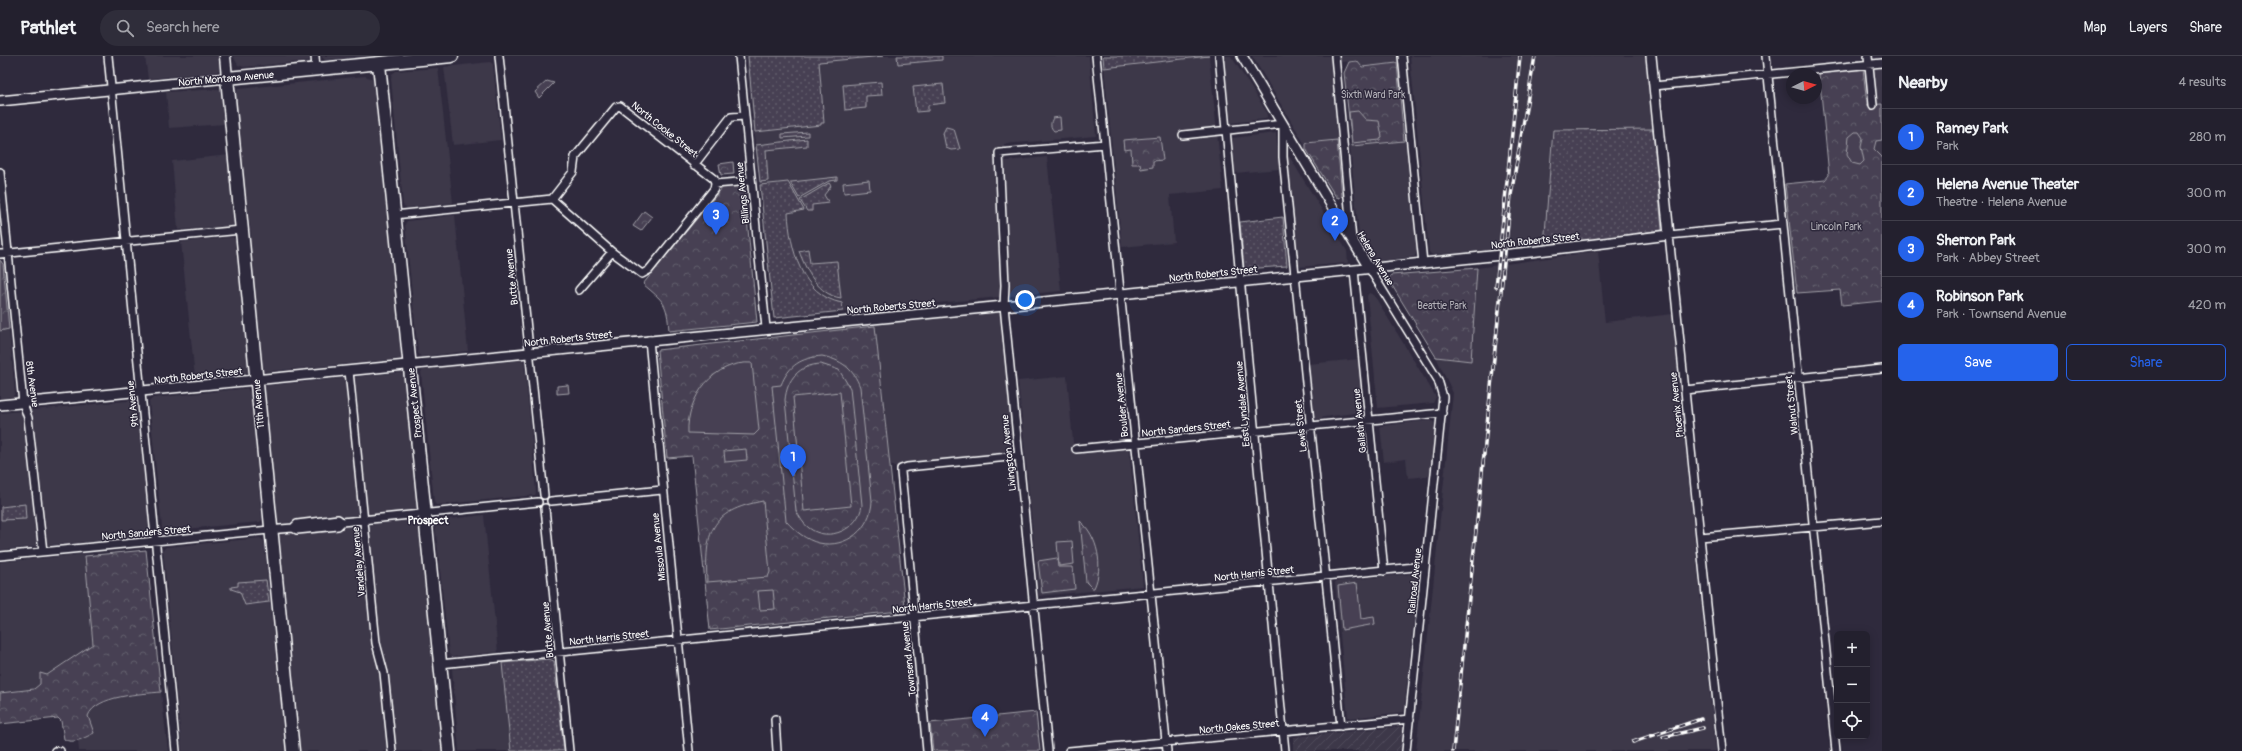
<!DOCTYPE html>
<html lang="en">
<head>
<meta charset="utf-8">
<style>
	body { margin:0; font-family:Pangolin,sans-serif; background:#2f2d3a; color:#f1f3f6 }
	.controls { position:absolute; right:12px; bottom:12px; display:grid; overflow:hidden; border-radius:6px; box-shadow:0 2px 10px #0003 }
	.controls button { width:36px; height:36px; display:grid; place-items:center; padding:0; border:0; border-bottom:1px solid #403e4a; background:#23202e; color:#f1f3f6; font:20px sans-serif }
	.compass { position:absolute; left:1786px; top:12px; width:36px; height:36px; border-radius:50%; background:#23202e; box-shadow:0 2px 10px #0003; rotate:85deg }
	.you { position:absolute; left:1025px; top:244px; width:14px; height:14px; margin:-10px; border:3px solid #fff; border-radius:50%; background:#1a73e8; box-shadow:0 0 0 6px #1a73e833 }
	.badge { display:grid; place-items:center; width:26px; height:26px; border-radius:50%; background:#2563eb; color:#fff; font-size:13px; font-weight:700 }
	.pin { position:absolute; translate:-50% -33px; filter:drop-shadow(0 1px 2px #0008) }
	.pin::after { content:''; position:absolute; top:21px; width:14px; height:12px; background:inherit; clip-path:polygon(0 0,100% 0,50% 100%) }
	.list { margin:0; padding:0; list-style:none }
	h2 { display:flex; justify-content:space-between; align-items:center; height:52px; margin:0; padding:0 16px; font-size:17px }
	h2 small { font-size:13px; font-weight:400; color:#a3a3aa }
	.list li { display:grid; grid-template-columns:26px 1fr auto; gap:12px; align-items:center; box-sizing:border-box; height:56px; padding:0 16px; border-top:1px solid #403e4a }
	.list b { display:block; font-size:15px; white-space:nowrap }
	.list p { margin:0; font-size:13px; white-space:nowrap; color:#a3a3aa }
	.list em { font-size:13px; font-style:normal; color:#a3a3aa }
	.actions { display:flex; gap:8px; padding:12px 16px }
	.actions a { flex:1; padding:9px 0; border:1px solid #2563eb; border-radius:6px; text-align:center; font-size:14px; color:#2563eb }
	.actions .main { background:#2563eb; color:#fff }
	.icon { flex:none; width:22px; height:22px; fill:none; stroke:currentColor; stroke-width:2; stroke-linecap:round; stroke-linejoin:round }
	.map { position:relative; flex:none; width:1882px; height:695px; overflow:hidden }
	header { display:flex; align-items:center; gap:24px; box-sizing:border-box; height:56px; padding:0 20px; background:#23202e; border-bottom:1px solid #403e4a }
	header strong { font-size:19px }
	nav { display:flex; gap:22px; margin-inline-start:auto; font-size:14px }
	.search { width:280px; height:36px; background:#2f2d3a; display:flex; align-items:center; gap:10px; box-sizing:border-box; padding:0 14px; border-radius:22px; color:#a3a3aa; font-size:15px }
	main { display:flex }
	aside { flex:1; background:#23202e }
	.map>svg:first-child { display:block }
	.built { fill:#3c3749 }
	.industrial { fill:url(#industrial-furrows) }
	.grass { fill:url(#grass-dots); stroke:#a2a0a8 }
	.park { fill:url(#park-crowns); stroke:#a2a0a8 }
	.garden { fill:#464152; stroke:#a2a0a8; fill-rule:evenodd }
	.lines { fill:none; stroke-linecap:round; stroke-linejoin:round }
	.minor-casing { stroke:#fff; stroke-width:10 }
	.tertiary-casing { stroke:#fff; stroke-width:12 }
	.secondary-casing { stroke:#fff; stroke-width:13 }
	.trunk-casing { stroke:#fff; stroke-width:15 }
	.minor { stroke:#2f2a3d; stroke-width:7 }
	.tertiary { stroke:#2f2a3d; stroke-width:9 }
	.secondary { stroke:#2f2a3d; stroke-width:10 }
	.trunk { stroke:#2f2a3d; stroke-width:12 }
	.rail-casing { stroke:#fff; stroke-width:3.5 }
	.rail { stroke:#2f2a3d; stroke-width:2; stroke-dasharray:6; stroke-linecap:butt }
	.labels { text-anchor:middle; stroke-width:3; stroke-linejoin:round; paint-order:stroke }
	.street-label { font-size:10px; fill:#fff; stroke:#2f2a3d }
	.park-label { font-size:10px; fill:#b5b3ba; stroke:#2f2a3d }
	.neighbourhood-label { font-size:11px; font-weight:bold; fill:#fff; stroke:#2f2a3d }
</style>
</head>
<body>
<header>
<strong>Pathlet</strong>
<div class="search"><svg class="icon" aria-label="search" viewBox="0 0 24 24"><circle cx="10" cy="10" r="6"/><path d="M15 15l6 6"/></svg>Search here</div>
<nav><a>Map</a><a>Layers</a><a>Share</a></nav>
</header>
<main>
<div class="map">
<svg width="1882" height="695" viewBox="0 0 1882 695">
	<defs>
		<pattern id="industrial-furrows" width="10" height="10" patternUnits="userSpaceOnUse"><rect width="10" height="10" fill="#3c3749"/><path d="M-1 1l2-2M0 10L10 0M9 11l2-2" fill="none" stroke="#504b5b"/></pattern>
		<pattern id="grass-dots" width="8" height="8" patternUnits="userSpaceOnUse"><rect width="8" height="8" fill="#464152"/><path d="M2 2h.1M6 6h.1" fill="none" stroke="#625e6c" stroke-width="1.8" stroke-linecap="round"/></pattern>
		<pattern id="park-crowns" width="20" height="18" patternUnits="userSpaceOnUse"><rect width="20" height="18" fill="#464152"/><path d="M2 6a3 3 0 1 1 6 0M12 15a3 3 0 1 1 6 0" fill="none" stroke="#625e6c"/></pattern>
	</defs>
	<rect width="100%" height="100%" fill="#2f2a3d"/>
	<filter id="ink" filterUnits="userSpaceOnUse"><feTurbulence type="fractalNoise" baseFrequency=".025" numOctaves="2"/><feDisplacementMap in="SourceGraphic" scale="8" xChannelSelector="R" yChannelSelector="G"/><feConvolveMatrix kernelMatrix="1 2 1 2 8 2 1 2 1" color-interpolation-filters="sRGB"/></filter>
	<g filter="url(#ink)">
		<!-- built -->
		<path class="built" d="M 145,0 L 219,0 L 220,12 L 217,16 L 148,23 Z
			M 233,0 L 311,0 L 311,2 L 309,5 L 244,11 L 238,9 Z
			M 321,0 L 363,0 L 325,4 Z
			M 746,0 L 1089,0 L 1096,80 L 1004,88 L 1006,105 L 1047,101 L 1061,235 L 773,263 Z
			M 1209,0 L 1223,134 L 1170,139 L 1174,186 L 1122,191 L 1104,12 Z
			M 1223,0 L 1231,0 L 1266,55 L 1267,61 L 1265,63 L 1231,67 Z
			M 1252,0 L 1397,0 L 1398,7 L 1362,11 L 1357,5 L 1341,6 L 1340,3 L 1331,4 L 1338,84 L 1304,87 Z
			M 1410,0 L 1645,0 L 1653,73 L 1553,74 L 1544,190 L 1432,199 L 1429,196 Z
			M 490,6 L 493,8 L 501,84 L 453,89 L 444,11 Z
			M 1882,10 L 1882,101 L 1874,94 L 1876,85 L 1873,49 L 1877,49 L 1873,11 Z
			M 438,12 L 453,147 L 407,152 L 403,149 L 391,23 L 392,18 L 396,15 Z
			M 365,20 L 373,23 L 402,303 L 262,316 L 248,184 L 251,180 L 234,38 L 238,33 Z
			M 219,33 L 223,37 L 226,68 L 169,72 L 166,36 Z
			M 1276,77 L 1280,113 L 1235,117 L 1232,82 Z
			M 1407,85 L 1418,196 L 1414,201 L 1374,206 L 1359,179 L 1350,90 Z
			M 229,99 L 235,165 L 233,170 L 178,174 L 172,105 Z
			M 1289,100 L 1347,195 L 1348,207 L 1298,211 L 1286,102 Z
			M 455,159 L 468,295 L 421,301 L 418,297 L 405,168 L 407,165 Z
			M 233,181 L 236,185 L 249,314 L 245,319 L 195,322 L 181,186 Z
			M 1598,195 L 1605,266 L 1672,258 L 1716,695 L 1416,695 L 1453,337 L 1436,301 L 1471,305 L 1477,212 Z
			M 1369,237 L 1374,239 L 1436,341 L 1433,347 L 1378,352 L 1367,240 Z
			M 1004,250 L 1019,400 L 901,413 L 890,408 L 874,262 Z
			M 9,273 L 15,336 L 13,341 L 0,343 L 0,275 Z
			M 1359,303 L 1364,352 L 1362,356 L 1324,361 L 1319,364 L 1315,363 L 1308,308 Z
			M 521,304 L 524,305 L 531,371 L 536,437 L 535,439 L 436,449 L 434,446 L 421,316 L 424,313 Z
			M 405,316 L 419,454 L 275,468 L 262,330 Z
			M 1067,320 L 1074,397 L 1129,391 L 1143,530 L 1039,540 L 1018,325 Z
			M 247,332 L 251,338 L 262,464 L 260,466 L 164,475 L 162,472 L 149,346 L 153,342 Z
			M 137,344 L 150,480 L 0,494 L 0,357 Z
			M 1431,364 L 1436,368 L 1430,420 L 1408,422 L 1406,403 L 1384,406 L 1380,370 Z
			M 484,459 L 498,596 L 452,601 L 449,598 L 435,468 L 438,464 Z
			M 420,463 L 443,695 L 300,695 L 278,477 Z
			M 260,482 L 264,485 L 286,695 L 182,695 L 163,494 L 166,491 Z
			M 85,498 L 93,588 L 47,619 L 39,619 L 40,628 L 34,633 L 0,637 L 0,506 Z
			M 1419,517 L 1404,656 L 1351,662 L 1348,661 L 1335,527 L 1336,525 Z
			M 502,607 L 511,695 L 459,695 L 452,613 Z
			M 161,636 L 168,695 L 79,695 L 78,684 L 94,677 L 88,660 L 95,650 L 120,641 Z"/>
		<!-- industrial -->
		<path class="industrial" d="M 1405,670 L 1403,695 L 1293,695 L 1293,681 Z"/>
		<!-- grass -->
		<path class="grass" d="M 748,0 L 884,0 L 819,6 L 824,67 L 821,67 L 821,69 L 755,76 Z
			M 897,0 L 942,0 L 942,4 L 898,8 Z
			M 1103,0 L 1209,0 L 1104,12 Z
			M 881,26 L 882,39 L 866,40 L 866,52 L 845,54 L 843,29 Z
			M 943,28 L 945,47 L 928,49 L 928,55 L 916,56 L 913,31 Z
			M 946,71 L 954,73 L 960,93 L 951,94 L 946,92 L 943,77 Z
			M 1653,73 L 1662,174 L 1544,190 L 1553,74 Z
			M 807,83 L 807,90 L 766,94 L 768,125 L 760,126 L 756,89 Z
			M 837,121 L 837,124 L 829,125 L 799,142 L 791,128 L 791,126 Z
			M 788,126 L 804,154 L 788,157 C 790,192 801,239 842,247 L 843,255 L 774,262 L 760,129 Z
			M 829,127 L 831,130 L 824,139 L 829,147 L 812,149 L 812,155 L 807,155 L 800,144 Z
			M 1283,161 L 1287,210 L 1244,213 L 1240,166 Z
			M 808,193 L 810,207 L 837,205 L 841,242 C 818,239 806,214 799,195 Z
			M 25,448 L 26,463 L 1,464 L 1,451 Z
			M 266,524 L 269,546 L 245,549 L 240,536 L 231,533 L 231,531 L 238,530 L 238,526 Z
			M 549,603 L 554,605 L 564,695 L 511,695 L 502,607 Z"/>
		<!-- park -->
		<path class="park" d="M 1357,5 L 1362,11 L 1397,7 L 1404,85 L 1352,90 L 1344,17 L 1349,6 Z
			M 1863,12 L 1867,49 L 1882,48 L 1882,84 L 1876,85 L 1874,93 L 1882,101 L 1882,245 L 1842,249 L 1840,234 L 1797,237 L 1785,128 L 1825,124 L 1829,119 L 1819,16 Z
			M 547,25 L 554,27 L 539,42 L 535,36 Z
			M 1160,81 L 1163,104 L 1153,105 L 1153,111 L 1141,113 L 1140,108 L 1132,108 L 1131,93 L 1124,94 L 1123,84 Z
			M 1337,84 L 1342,140 L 1340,142 L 1336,141 L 1306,93 L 1306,87 Z
			M 733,106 L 734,118 L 721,119 L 719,108 Z
			M 741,129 L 744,132 L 757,266 L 669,275 C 667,246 664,246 643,228 L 723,131 Z
			M 644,155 L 652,161 L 641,175 L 633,170 Z
			M 0,204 L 3,208 L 9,273 L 0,275 Z
			M 1477,212 L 1471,305 L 1436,301 L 1388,223 L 1391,219 Z
			M 875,270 L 905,550 L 900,555 L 710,574 L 692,400 L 667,402 L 657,294 Z
			M 568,329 L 569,337 L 557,338 L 557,330 Z
			M 1080,465 C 1098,480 1104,511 1094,532 L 1092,532 L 1086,526 Z
			M 146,494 L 161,636 C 142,638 96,639 88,660 L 94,677 C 86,681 73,689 64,683 L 61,665 L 58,662 L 0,668 L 0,637 L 34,633 L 40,628 L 40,617 L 47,619 L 93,588 L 85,500 Z
			M 1057,502 L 1058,511 L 1073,511 L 1075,533 L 1042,537 L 1038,505 Z
			M 1036,656 L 1040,695 L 933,695 L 930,667 Z"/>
		<!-- garden -->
		<path class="garden" d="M 1358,55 L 1366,64 L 1379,65 L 1382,81 L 1380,82 L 1380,84 L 1352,87 L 1349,56 Z
			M 1060,61 L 1061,74 L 1054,75 C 1050,71 1050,67 1053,62 Z
			M 808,76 L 808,80 L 782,82 L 782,78 Z
			M 1855,76 L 1859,76 L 1863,82 L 1861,91 L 1864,105 L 1860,109 L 1852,107 L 1847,98 L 1849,81 Z
			M 869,124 L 870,134 L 844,137 L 843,127 Z
			M 822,300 C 841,304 853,312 860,331 L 872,445 C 871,472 847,493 819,487 C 806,484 795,475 786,465 L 772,330 L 781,329 C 789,309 801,302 822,300 ZM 821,308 L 839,314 L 850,332 L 862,449 C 859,473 829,487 809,472 C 803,468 800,461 796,455 L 785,344 C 787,323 799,309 821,308 Z
			M 752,307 L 759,374 L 754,379 L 688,377 C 686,341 715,304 752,307 Z
			M 840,336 L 851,450 L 804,455 L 793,341 Z
			M 746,393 L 747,404 L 725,406 L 724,395 Z
			M 763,445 L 770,516 L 768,521 L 707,526 C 705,477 709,455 763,445 Z
			M 1072,485 L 1074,508 L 1059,510 L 1057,486 Z
			M 1357,527 L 1361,563 L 1374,561 L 1375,568 L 1342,574 L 1338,530 Z
			M 773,534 L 775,553 L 760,554 L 758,535 Z"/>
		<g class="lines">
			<!-- minor casing -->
			<g class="minor-casing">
				<path id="minor" d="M 108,0 L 176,695
					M 315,0 L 316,14
					M 499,0 L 544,439
					M 739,0 L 766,272
					M 1096,0 L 1167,695
					M 1219,0 L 1285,695
					M 1335,0 L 1352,184
					M 1402,0 L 1423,207
					M 1766,0 L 1836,695
					M 1868,0 L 1873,49
					M 1654,30 L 1882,7
					M 1183,79 L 1283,68 L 1283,101 L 1341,670
					M 694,109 L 731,61 L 744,60
					M 0,116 L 23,347 L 28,362 L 43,496
					M 715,128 L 750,125
					M 552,143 L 612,196 L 642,218 L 649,214 L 714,133 L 715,128
					M 394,159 L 552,143 L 573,116 L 575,101 L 616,51 L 620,50 L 714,123 L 715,128
					M 0,198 L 241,174
					M 1369,212 L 1438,324 L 1443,341 L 1406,695
					M 1354,214 L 1384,515
					M 579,234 L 612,196
					M 649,284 L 689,695
					M 349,315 L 376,587 L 384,617 L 392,695
					M 1685,334 L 1882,313
					M 1076,393 L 1442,357
					M 551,445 L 662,434
					M 545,452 L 569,695
					M 293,472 L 297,468 L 338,463 L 342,466
					M 1700,481 L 1882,465
					M 0,500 L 280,473 L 293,472 L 297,474 L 338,470 L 342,466 L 538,446
					M 440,608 L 1425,510
					M 775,663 L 777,695
					M 55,695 L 60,695
					M 927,695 L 901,416 L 901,413 L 907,411 L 1019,400
					M 1048,695 L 1004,250 L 1005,229 L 999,97 L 1105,88
					M 1069,695 L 1410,663
					M 1722,695 L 1669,179 L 1783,168"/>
			</g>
			<!-- tertiary casing -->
			<g class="tertiary-casing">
				<path id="tertiary" d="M 1242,0 L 1369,212
					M 0,45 L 227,22
					M 0,349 L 1004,250 L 1530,196 L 1669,179 L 1651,0"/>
			</g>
			<!-- secondary casing -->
			<g class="secondary-casing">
				<path id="secondary" d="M 225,0 L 227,22"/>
			</g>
			<!-- trunk casing -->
			<g class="trunk-casing">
				<path id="trunk" d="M 379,8 L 449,695
					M 293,695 L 227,22 L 452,0"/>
			</g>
			<!-- minor -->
			<use href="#minor" class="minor"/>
			<!-- tertiary -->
			<use href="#tertiary" class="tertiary"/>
			<!-- secondary -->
			<use href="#secondary" class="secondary"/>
			<!-- trunk -->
			<use href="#trunk" class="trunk"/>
			<!-- rail casing -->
			<g class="rail-casing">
				<path id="rail" d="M 1496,231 L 1520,0
					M 1663,681 L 1703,672
					M 1633,686 L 1701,663
					M 1453,695 L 1511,139 L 1535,0"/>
			</g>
			<!-- rail -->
			<use href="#rail" class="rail"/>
		</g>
	</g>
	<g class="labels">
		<!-- street labels -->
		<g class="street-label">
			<text transform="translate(226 22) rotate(-5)" y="4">North Montana Avenue</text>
			<text transform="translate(665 73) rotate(39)" y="4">North Cooke Street</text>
			<text transform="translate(742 137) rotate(-96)" y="4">Billings Avenue</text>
			<text transform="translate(1535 184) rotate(-6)" y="4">North Roberts Street</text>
			<text transform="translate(1376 202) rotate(59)" y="4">Helena Avenue</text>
			<text transform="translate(1213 217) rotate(-6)" y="4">North Roberts Street</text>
			<text transform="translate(511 221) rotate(-96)" y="4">Butte Avenue</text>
			<text transform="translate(891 250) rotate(-5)" y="4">North Roberts Street</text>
			<text transform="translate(568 282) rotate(-6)" y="4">North Roberts Street</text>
			<text transform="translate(198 319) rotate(-6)" y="4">North Roberts Street</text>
			<text transform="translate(33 328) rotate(82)" y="4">8th Avenue</text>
			<text transform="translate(414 347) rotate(-96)" y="4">Prospect Avenue</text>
			<text transform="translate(132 348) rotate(-96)" y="4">9th Avenue</text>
			<text transform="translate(258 348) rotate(-95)" y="4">11th Avenue</text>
			<text transform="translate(1242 348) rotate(-95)" y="4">East Lyndale Avenue</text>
			<text transform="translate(1121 349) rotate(-96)" y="4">Boulder Avenue</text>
			<text transform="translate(1676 349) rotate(-96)" y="4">Phoenix Avenue</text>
			<text transform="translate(1791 349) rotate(-96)" y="4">Walnut Street</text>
			<text transform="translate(1359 365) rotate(-96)" y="4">Gallatin Avenue</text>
			<text transform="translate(1300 370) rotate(-96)" y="4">Lewis Street</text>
			<text transform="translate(1186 372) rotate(-6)" y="4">North Sanders Street</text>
			<text transform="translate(1008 397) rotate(-96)" y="4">Livingston Avenue</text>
			<text transform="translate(146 476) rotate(-5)" y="4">North Sanders Street</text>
			<text transform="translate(658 491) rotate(-96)" y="4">Missoula Avenue</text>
			<text transform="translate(358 506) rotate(-95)" y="4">Vandelay Avenue</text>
			<text transform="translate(1254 517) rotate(-6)" y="4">North Harris Street</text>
			<text transform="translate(1414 525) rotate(-84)" y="4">Railroad Avenue</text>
			<text transform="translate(932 549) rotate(-6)" y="4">North Harris Street</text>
			<text transform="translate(547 574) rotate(-95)" y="4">Butte Avenue</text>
			<text transform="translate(609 581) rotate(-6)" y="4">North Harris Street</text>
			<text transform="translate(908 603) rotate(-96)" y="4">Townsend Avenue</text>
			<text transform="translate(1239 670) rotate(-5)" y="4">North Oakes Street</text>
		</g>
		<!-- park labels -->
		<g class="park-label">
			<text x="1373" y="42">Sixth Ward Park</text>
			<text x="1836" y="174">Lincoln Park</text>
			<text x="1442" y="253">Beattie Park</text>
		</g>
		<!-- neighbourhood labels -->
		<g class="neighbourhood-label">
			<text x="428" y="468">Prospect</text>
		</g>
	</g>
</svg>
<div class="controls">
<button>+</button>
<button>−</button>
<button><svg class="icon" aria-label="locate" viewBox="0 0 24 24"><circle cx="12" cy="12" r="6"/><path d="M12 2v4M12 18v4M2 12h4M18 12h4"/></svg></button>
</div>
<svg class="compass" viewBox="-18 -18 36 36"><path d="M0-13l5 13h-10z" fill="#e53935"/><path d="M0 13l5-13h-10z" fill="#a3a3aa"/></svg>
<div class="you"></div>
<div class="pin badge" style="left:793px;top:421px">1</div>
<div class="pin badge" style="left:1335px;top:185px">2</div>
<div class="pin badge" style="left:716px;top:179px">3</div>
<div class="pin badge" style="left:985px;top:681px">4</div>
</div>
<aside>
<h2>Nearby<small>4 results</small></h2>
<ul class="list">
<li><span class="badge">1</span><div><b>Ramey Park</b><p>Park</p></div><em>280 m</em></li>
<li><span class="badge">2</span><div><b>Helena Avenue Theater</b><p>Theatre · Helena Avenue</p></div><em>300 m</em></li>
<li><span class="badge">3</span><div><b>Sherron Park</b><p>Park · Abbey Street</p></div><em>300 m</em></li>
<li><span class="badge">4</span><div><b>Robinson Park</b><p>Park · Townsend Avenue</p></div><em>420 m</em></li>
</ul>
<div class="actions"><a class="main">Save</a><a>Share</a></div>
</aside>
</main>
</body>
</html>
